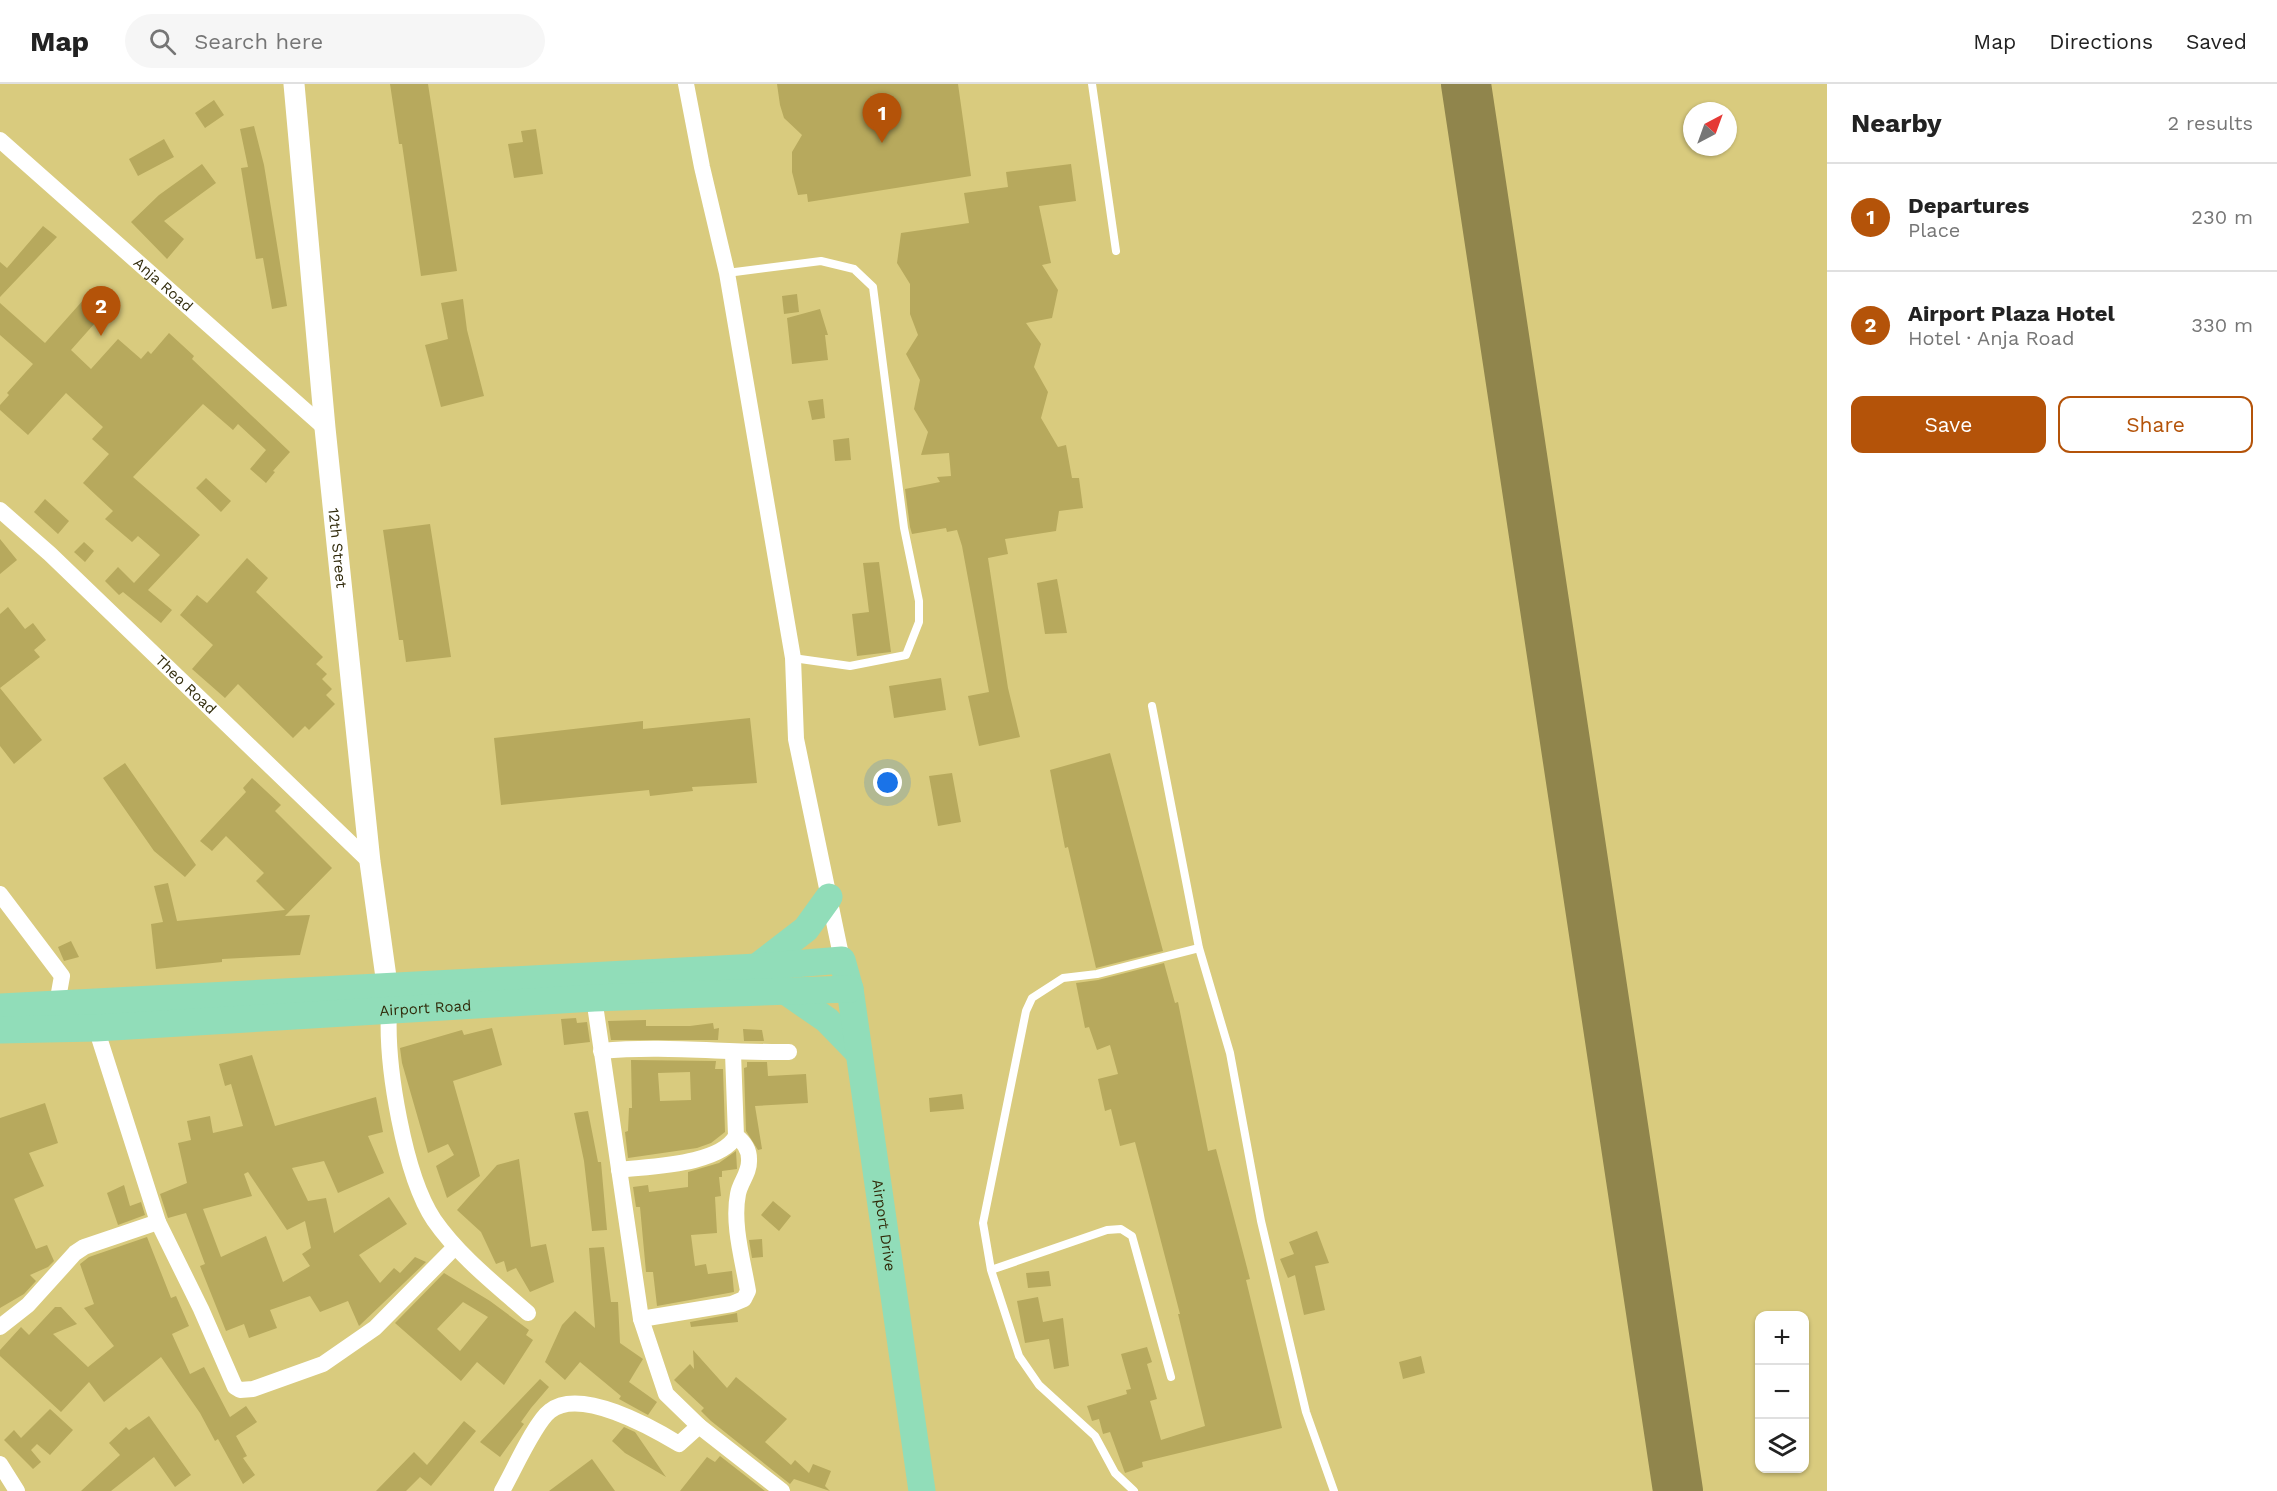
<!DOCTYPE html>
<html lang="en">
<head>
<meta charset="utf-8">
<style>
	body { margin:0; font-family:"Work Sans",sans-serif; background:#f6f6f6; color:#222 }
	.controls { position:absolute; right:18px; bottom:18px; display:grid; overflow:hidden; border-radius:12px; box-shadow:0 2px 4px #0004 }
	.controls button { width:54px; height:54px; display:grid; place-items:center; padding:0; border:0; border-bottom:2px solid #e0e0e0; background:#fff; color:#222; font:30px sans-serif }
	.compass { position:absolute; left:1683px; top:18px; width:54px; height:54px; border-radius:50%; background:#fff; box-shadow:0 2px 4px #0004; rotate:41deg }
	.you { position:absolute; left:888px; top:699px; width:21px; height:21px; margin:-15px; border:4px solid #fff; border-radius:50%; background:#1a73e8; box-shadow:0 0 0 9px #1a73e833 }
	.badge { display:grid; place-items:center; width:39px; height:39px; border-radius:50%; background:#b45309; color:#fff; font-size:20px; font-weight:700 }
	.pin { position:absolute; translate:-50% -50px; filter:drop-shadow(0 2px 3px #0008) }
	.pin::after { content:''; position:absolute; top:32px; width:21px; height:18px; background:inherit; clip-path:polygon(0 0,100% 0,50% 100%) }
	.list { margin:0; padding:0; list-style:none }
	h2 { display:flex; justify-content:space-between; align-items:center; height:78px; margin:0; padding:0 24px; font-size:26px }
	h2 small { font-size:20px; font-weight:400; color:#767676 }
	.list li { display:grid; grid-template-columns:39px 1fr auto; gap:18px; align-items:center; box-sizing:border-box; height:108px; padding:0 24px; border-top:2px solid #e0e0e0 }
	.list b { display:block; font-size:22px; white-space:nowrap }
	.list p { margin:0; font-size:20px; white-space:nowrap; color:#767676 }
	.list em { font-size:20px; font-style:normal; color:#767676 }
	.actions { display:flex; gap:12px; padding:18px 24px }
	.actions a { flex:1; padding:14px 0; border:2px solid #b45309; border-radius:12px; text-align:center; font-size:21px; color:#b45309 }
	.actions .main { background:#b45309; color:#fff }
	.icon { flex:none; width:33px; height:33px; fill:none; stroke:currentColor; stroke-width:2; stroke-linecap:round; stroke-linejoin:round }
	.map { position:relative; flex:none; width:1827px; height:1407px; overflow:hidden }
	header { display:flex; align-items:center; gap:36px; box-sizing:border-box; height:84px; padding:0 30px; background:#fff; border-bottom:2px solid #e0e0e0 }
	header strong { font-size:28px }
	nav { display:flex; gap:33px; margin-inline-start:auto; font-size:21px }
	.search { width:420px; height:54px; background:#f6f6f6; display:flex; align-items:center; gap:15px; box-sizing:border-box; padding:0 21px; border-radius:33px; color:#767676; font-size:22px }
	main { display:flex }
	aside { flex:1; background:#fff }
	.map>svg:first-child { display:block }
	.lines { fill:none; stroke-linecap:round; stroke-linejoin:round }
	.taxiway { stroke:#90854c; stroke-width:50 }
	.building { fill:#b7a95d; fill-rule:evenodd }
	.service { stroke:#fff; stroke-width:8 }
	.minor { stroke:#fff; stroke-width:16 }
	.tertiary { stroke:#fff; stroke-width:21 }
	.primary { stroke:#91ddb9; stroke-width:27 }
	.labels { text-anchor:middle; stroke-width:5; stroke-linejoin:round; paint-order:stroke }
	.street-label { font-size:15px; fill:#312b0b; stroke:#f2ecc6 }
</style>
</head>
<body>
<header>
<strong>Map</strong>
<div class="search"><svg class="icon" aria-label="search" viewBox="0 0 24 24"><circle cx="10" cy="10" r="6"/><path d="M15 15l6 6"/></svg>Search here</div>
<nav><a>Map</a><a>Directions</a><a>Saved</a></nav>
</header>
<main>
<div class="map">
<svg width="1827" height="1407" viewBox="0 0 1827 1407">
	<rect width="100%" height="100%" fill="#d9cb7e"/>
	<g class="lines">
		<!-- taxiway -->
		<path class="taxiway" d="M 1466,0 L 1678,1407"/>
	</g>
	<!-- building -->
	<path class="building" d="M 390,0 L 428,0 L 457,187 L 421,192 L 402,60 L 399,60 Z
		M 777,0 L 958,0 L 971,92 L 808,118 L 807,110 L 798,111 L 792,88 L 792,68 L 802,51 L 784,34 L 780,21 Z
		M 214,16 L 224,31 L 205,44 L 195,29 Z
		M 254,42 L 264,81 L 287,222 L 272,225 L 263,174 L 256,175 L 241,84 L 248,83 L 240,45 Z
		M 536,45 L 543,90 L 514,94 L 508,60 L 523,58 L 521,47 Z
		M 164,55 L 174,73 L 138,92 L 129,75 Z
		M 202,80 L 216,99 L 164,137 L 184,155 L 167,175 L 131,138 L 159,111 Z
		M 1071,80 L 1076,117 L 1039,122 L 1051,179 L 1042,181 L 1058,206 L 1052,234 L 1026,239 L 1041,260 L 1034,283 L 1048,308 L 1041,334 L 1058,363 L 1066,361 L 1072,394 L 1079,394 L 1083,424 L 1059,427 L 1056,447 L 1005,455 L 1008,470 L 988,474 L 1008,604 L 1020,653 L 979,662 L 968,612 L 989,608 L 962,462 L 957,446 L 947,448 L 946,444 L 912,450 L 910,443 L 905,405 L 940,398 L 937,393 L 951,392 L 949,369 L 921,371 L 928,348 L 914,325 L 920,296 L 906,270 L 918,251 L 910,230 L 910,200 L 897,179 L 901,149 L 969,139 L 964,109 L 1008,103 L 1006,88 Z
		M 43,142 L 57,153 L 0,213 L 0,178 L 7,184 Z
		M 797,210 L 799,228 L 784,230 L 782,212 Z
		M 85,214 L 103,230 L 71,266 L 91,285 L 118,255 L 141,275 L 148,267 L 151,270 L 169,249 L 194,272 L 192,275 L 290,368 L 273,387 L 275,388 L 266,399 L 250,385 L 266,366 L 238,340 L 233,346 L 203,320 L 133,393 L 200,451 L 148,506 L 172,526 L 161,539 L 123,508 L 119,511 L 105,497 L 118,483 L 134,499 L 160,471 L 138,452 L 132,458 L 105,435 L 113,427 L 83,399 L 109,370 L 92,355 L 103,343 L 66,309 L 28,351 L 0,326 L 0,321 L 9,311 L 7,309 L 33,280 L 0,251 L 0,219 L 45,259 Z
		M 463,215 L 467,246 L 484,312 L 441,323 L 425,261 L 448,255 L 441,219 Z
		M 820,225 L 828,251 L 825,251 L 828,276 L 792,280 L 787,234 Z
		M 823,315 L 825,334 L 812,336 L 808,317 Z
		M 849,354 L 851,376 L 835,377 L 833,356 Z
		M 206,394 L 231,417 L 221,428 L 196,404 Z
		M 45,415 L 69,437 L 58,450 L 34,428 Z
		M 430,440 L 451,573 L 406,578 L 403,556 L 399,556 L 383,446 Z
		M 0,455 L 17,476 L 0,490 Z
		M 84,458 L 94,467 L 85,478 L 74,468 Z
		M 247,474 L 268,494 L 256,508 L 323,573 L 316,580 L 327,590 L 322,595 L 332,605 L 326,611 L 335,620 L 309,646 L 305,642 L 293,654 L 238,600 L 225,614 L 192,585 L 213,561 L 180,531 L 197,511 L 207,519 Z
		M 879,478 L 891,568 L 857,572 L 852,530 L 869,528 L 863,479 Z
		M 1057,495 L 1067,549 L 1045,550 L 1037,499 Z
		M 8,523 L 25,545 L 33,539 L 46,556 L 34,566 L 40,573 L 0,604 L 0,530 Z
		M 941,594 L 946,626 L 894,634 L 889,602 Z
		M 0,604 L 42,656 L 14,680 L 0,662 Z
		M 750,634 L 757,699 L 692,703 L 693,707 L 650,712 L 649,706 L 501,721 L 494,654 L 643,637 L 643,645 Z
		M 1110,669 L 1163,867 L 1096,884 L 1068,763 L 1065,764 L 1050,686 Z
		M 125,679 L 196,781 L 185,793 L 154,767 L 103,694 Z
		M 952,689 L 961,738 L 938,742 L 929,692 Z
		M 252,694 L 281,721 L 275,727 L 332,784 L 285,832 L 310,831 L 300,871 L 222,875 L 222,878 L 156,885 L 151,840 L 163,838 L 154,802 L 168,799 L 177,837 L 285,826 L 256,797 L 264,789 L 226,752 L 212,767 L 200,757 L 246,708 L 243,704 Z
		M 71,857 L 79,873 L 64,877 L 58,863 Z
		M 1164,879 L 1175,919 L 1178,918 L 1208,1067 L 1216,1065 L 1250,1195 L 1246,1196 L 1282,1344 L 1142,1378 L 1143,1383 L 1125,1389 L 1110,1348 L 1103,1350 L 1099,1335 L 1092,1337 L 1087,1322 L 1127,1310 L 1126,1306 L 1131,1305 L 1121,1270 L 1147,1263 L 1152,1278 L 1147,1280 L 1157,1315 L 1150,1317 L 1161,1356 L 1205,1342 L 1178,1230 L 1180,1230 L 1135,1058 L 1120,1062 L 1111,1025 L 1105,1027 L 1098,995 L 1118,990 L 1110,961 L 1097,966 L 1089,943 L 1085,944 L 1076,899 L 1098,896 Z
		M 576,934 L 577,939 L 587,938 L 590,958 L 564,961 L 561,935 Z
		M 646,936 L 646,942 L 690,942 L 713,939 L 714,945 L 719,944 L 718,956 L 611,956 L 608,937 Z
		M 492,944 L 502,981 L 453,997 L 480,1092 L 447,1114 L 436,1082 L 454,1071 L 448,1060 L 428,1069 L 402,979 L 400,964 L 462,946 L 464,951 Z
		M 743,945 L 762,946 L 764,957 L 744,957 Z
		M 252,971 L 275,1042 L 376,1013 L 383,1048 L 368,1052 L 384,1089 L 338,1109 L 324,1077 L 292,1084 L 308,1117 L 326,1114 L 334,1149 L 389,1113 L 407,1140 L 359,1171 L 380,1199 L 394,1184 L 400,1189 L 415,1173 L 426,1178 L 359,1242 L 348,1217 L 320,1228 L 310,1212 L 270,1226 L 277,1244 L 249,1254 L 244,1240 L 226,1247 L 200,1182 L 205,1180 L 186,1129 L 168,1134 L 160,1110 L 187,1099 L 178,1059 L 191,1056 L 187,1037 L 210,1032 L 213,1049 L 243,1042 L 231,1000 L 225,1002 L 219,980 ZM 248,1088 L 287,1146 L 305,1137 L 311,1164 L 302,1170 L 310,1182 L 283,1198 L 266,1152 L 221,1173 L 203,1125 L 252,1112 L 244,1090 Z
		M 631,976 L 716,977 L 715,985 L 723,985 L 725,1048 L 711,1059 L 697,1064 L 628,1074 L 625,1048 L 628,1047 L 629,1024 L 632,1024 ZM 690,988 L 691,1016 L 660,1017 L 658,989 Z
		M 747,978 L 767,978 L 768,992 L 806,990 L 808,1019 L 755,1022 L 762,1065 L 758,1066 L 746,1047 L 744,984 L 747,983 Z
		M 962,1010 L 964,1025 L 930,1028 L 929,1014 Z
		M 45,1019 L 58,1059 L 29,1069 L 44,1102 L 14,1115 L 36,1165 L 47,1161 L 54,1177 L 48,1183 L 30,1191 L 36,1197 L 24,1210 L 0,1224 L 0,1034 Z
		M 588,1027 L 598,1078 L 601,1078 L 607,1146 L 592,1147 L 584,1077 L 574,1029 Z
		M 736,1067 L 737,1085 L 722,1087 L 722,1093 L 719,1093 L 721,1112 L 715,1113 L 717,1149 L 691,1151 L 695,1182 L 706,1180 L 708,1190 L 732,1187 L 734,1208 L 657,1222 L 653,1188 L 646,1188 L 640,1123 L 636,1123 L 633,1103 L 648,1101 L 649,1108 L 688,1103 L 688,1088 L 719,1079 Z
		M 519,1075 L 531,1163 L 546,1160 L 554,1198 L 530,1208 L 516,1184 L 507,1188 L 504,1177 L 496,1180 L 481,1148 L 457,1126 L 497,1081 Z
		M 124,1101 L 130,1122 L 141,1118 L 145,1131 L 118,1141 L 107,1109 Z
		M 773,1117 L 791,1132 L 779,1147 L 761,1131 Z
		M 1317,1147 L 1329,1179 L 1315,1182 L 1325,1226 L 1304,1231 L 1295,1191 L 1288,1194 L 1280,1175 L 1294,1170 L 1289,1158 Z
		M 147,1153 L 171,1214 L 176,1212 L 189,1242 L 172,1250 L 190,1290 L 204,1283 L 230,1333 L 246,1322 L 257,1338 L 236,1352 L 247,1372 L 243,1374 L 255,1391 L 243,1400 L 218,1355 L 215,1357 L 200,1329 L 161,1273 L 104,1318 L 89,1298 L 61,1328 L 0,1272 L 0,1266 L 21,1243 L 29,1251 L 55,1223 L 61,1223 L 77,1240 L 53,1250 L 88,1283 L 114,1262 L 84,1224 L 94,1220 L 80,1180 L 89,1173 Z
		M 762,1155 L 763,1173 L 752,1174 L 749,1156 Z
		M 604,1163 L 611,1218 L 618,1218 L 620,1259 L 643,1275 L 629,1298 L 657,1318 L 648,1331 L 619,1315 L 621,1312 L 580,1278 L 565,1296 L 545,1278 L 562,1241 L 575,1227 L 595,1244 L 589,1164 Z
		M 1049,1187 L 1051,1202 L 1028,1204 L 1026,1189 Z
		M 444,1189 L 490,1217 L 529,1246 L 526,1251 L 533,1256 L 504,1301 L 477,1278 L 461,1297 L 395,1239 ZM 463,1218 L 488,1233 L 460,1267 L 437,1245 Z
		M 1038,1213 L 1043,1238 L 1063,1234 L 1069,1282 L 1054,1285 L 1049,1255 L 1025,1259 L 1017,1217 Z
		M 737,1229 L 738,1238 L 691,1243 L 690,1238 Z
		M 693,1266 L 727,1304 L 736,1293 L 787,1335 L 765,1358 L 791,1381 L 795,1376 L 809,1389 L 813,1380 L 831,1387 L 825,1402 L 830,1407 L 794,1395 L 790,1400 L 711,1337 L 701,1327 L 704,1324 L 674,1296 L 690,1280 L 694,1285 Z
		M 1421,1272 L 1425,1289 L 1403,1295 L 1399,1278 Z
		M 540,1295 L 549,1303 L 531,1324 L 521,1338 L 524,1340 L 500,1373 L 480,1358 Z
		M 50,1325 L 73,1346 L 50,1371 L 37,1360 L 31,1366 L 41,1378 L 33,1385 L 4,1356 L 14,1346 L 21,1354 Z
		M 149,1332 L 191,1391 L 175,1403 L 154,1373 L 111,1407 L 81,1407 L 120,1371 L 109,1359 L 126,1343 L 129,1346 Z
		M 464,1337 L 476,1347 L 431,1402 L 420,1393 L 406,1407 L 376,1407 L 414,1368 L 427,1381 Z
		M 624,1343 L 635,1348 L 666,1393 L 625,1369 L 612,1357 Z
		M 720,1372 L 765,1407 L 680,1407 L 707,1373 L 715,1378 Z
		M 592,1375 L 615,1407 L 549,1407 Z"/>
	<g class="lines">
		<!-- service -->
		<path class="service" d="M 1092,0 L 1116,167
			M 727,189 L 821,177 L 854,185 L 873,203 L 904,444 L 919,517 L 919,538 L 906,571 L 850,582 L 793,574
			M 1152,622 L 1199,864 L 1230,969 L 1261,1137 L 1306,1328 L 1334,1407
			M 991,1186 L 1107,1146 L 1121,1145 L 1132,1152 L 1171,1293
			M 1134,1407 L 1115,1389 L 1095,1352 L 1039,1301 L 1019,1272 L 991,1186 L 983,1139 L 1026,927 L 1032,914 L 1063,894 L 1097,890 L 1199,864"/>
		<!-- minor -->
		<g class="minor">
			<path d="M 686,0 L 702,83 L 727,189 L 793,574 L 796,655 L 842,876"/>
			<path id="s1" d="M 0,56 L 325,344"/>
			<path id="s2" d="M 0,426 L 50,470 L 370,778"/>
			<path d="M 0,810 L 62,892 L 57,920"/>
			<path d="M 594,914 L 641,1235 L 666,1310 L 699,1342 L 782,1407"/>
			<path d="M 389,927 C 386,981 404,1091 434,1136 C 459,1172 495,1200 528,1229"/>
			<path d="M 96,944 L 158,1138 L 201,1225 L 235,1303 L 240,1306 L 253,1305 L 323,1280 L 375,1244 L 455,1163"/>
			<path d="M 601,967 C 664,961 726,969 789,968"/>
			<path d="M 619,1086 C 650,1082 720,1081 736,1052"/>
			<path d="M 641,1235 L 732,1220 L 744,1215 L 748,1207 C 743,1177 732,1140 738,1110 C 740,1098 750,1089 749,1075 C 749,1065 744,1058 736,1052 L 733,969"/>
			<path d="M 0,1243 L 28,1221 L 75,1169 L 84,1163 L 158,1138"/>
			<path d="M 0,1380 L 17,1407"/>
			<path d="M 502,1407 C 513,1388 535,1338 550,1327 C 580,1303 651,1343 679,1360 L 699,1342"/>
		</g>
		<!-- tertiary -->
		<path class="tertiary" id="s3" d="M 294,0 L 325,344 L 370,778 L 389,915"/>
		<!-- primary -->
		<g class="primary">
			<path d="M 758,882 L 806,845 L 829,813"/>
			<path d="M 785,907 L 827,936 L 858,968"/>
			<path id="s4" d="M 0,923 L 757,883 L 842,876 L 850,905 L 922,1407"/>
			<path id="s5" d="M 0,946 L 96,944 L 594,914 L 850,905"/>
		</g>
	</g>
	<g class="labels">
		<!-- street labels -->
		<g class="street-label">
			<text dy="5" stroke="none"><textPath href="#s1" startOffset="218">Anja Road</textPath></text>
			<text dy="5" stroke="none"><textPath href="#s3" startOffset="466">12th Street</textPath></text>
			<text dy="5" stroke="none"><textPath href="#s2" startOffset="255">Theo Road</textPath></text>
			<text dy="5" stroke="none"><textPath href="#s5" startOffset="426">Airport Road</textPath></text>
			<text dy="5" stroke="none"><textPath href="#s4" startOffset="1112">Airport Drive</textPath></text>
		</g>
	</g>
</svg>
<div class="controls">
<button>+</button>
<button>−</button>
<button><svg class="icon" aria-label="layers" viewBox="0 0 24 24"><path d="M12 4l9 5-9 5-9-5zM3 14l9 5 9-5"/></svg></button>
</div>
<svg class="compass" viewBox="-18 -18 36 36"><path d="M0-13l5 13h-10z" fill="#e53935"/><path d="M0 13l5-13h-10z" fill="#767676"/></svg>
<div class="you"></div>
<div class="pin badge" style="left:882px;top:59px">1</div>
<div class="pin badge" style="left:101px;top:252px">2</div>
</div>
<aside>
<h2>Nearby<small>2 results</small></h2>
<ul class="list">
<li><span class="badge">1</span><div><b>Departures</b><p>Place</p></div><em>230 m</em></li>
<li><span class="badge">2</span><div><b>Airport Plaza Hotel</b><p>Hotel · Anja Road</p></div><em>330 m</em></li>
</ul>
<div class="actions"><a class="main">Save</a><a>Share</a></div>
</aside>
</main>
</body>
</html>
